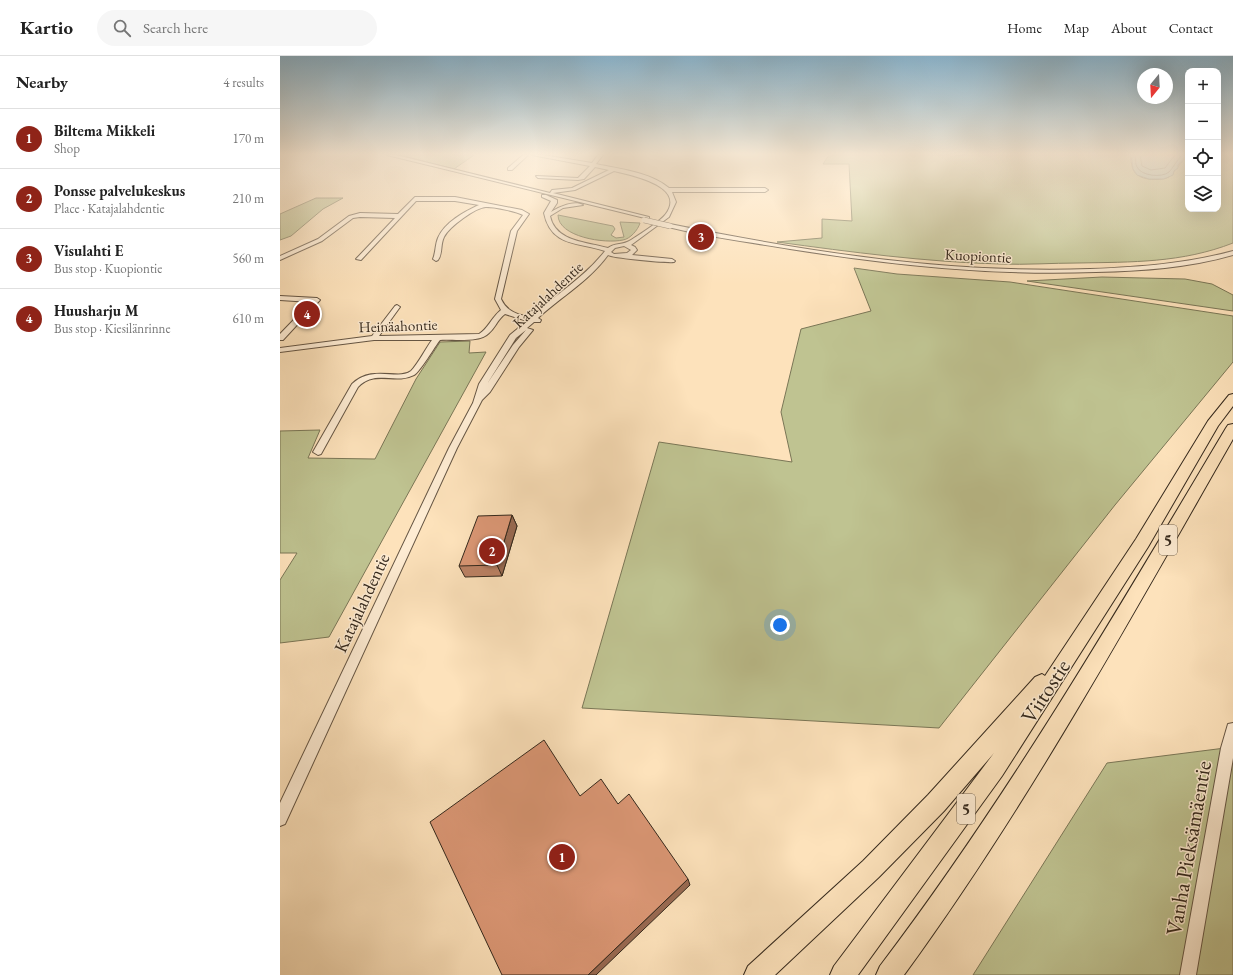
<!DOCTYPE html>
<html lang="en">
<head>
<meta charset="utf-8">
<style>
	body { margin:0; font-family:"EB Garamond",serif; background:#f6f6f6; color:#222 }
	.controls { position:absolute; right:12px; top:12px; display:grid; overflow:hidden; border-radius:8px; box-shadow:0 4px 16px #0002 }
	.controls button { width:36px; height:36px; display:grid; place-items:center; padding:0; border:0; border-bottom:1px solid #e0e0e0; background:#fff; color:#222; font:20px sans-serif }
	.compass { position:absolute; left:857px; top:12px; width:36px; height:36px; border-radius:50%; background:#fff; box-shadow:0 4px 16px #0002; rotate:198deg }
	.you { position:absolute; left:500px; top:569px; width:14px; height:14px; margin:-10px; border:3px solid #fff; border-radius:50%; background:#1a73e8; box-shadow:0 0 0 6px #1a73e833 }
	.badge { display:grid; place-items:center; width:26px; height:26px; border-radius:50%; background:#8f2418; color:#fff; font-size:13px; font-weight:700 }
	.pin { position:absolute; translate:-50% -50%; border:2px solid #fff; box-shadow:0 1px 4px #0006 }
	.list { margin:0; padding:0; list-style:none }
	h2 { display:flex; justify-content:space-between; align-items:center; height:52px; margin:0; padding:0 16px; font-size:17px }
	h2 small { font-size:13px; font-weight:400; color:#767676 }
	.list li { display:grid; grid-template-columns:26px 1fr auto; gap:12px; align-items:center; box-sizing:border-box; height:60px; padding:0 16px; border-top:1px solid #e0e0e0 }
	.list b { display:block; font-size:15px; white-space:nowrap }
	.list p { margin:0; font-size:13px; white-space:nowrap; color:#767676 }
	.list em { font-size:13px; font-style:normal; color:#767676 }
	.icon { flex:none; width:22px; height:22px; fill:none; stroke:currentColor; stroke-width:2; stroke-linecap:round; stroke-linejoin:round }
	.map { position:relative; flex:none; width:953px; height:919px; overflow:hidden }
	header { display:flex; align-items:center; gap:24px; box-sizing:border-box; height:56px; padding:0 20px; background:#fff; border-bottom:1px solid #e0e0e0 }
	header strong { font-size:19px }
	nav { display:flex; gap:22px; margin-inline-start:auto; font-size:14px }
	.search { width:280px; height:36px; background:#f6f6f6; display:flex; align-items:center; gap:10px; box-sizing:border-box; padding:0 14px; border-radius:22px; color:#767676; font-size:15px }
	main { display:flex }
	aside { flex:1; background:#fff }
	.map>svg:first-child { display:block }
	.green { fill:#bfc391; stroke:#7a7656 }
	.water { fill:#9fbdb4; stroke:#748177 }
	.lines { fill:none; stroke-linecap:round; stroke-linejoin:round }
	.shore { stroke:#6a7268; stroke-width:1 }
	.minor-casing { stroke:#665644; stroke-width:2 }
	.highway-casing { stroke:#34281c; stroke-width:2 }
	.minor { fill:#feecd3; fill-rule:evenodd }
	.highway { fill:#fde2bb; fill-rule:evenodd }
	.minor-bridge-casing { stroke:#665644; stroke-width:6; stroke-linecap:butt }
	.minor-bridge { stroke:#feecd3; stroke-width:5 }
	.wall { fill:#bc8265; stroke:#34281c }
	.shaded-wall { fill:#996a52; stroke:#34281c }
	.building { fill:#db9775; stroke:#34281c }
	.labels { text-anchor:middle; stroke-width:3; stroke-linejoin:round; paint-order:stroke }
	.far-street-label { font-size:15px; fill:#34281c; stroke:#feecd3 }
	.shield { fill:#feecd3; stroke:#716353; stroke-width:1 }
	.shield-label { font-size:17px; font-weight:bold; fill:#34281c }
	.street-label { font-size:18px; fill:#34281c; stroke:#feecd3 }
	.near-street-label { font-size:22px; fill:#34281c; stroke:#feecd3 }
</style>
</head>
<body>
<header>
<strong>Kartio</strong>
<div class="search"><svg class="icon" aria-label="search" viewBox="0 0 24 24"><circle cx="10" cy="10" r="6"/><path d="M15 15l6 6"/></svg>Search here</div>
<nav><a>Home</a><a>Map</a><a>About</a><a>Contact</a></nav>
</header>
<main>
<aside>
<h2>Nearby<small>4 results</small></h2>
<ul class="list">
<li><span class="badge">1</span><div><b>Biltema Mikkeli</b><p>Shop</p></div><em>170 m</em></li>
<li><span class="badge">2</span><div><b>Ponsse palvelukeskus</b><p>Place · Katajalahdentie</p></div><em>210 m</em></li>
<li><span class="badge">3</span><div><b>Visulahti E</b><p>Bus stop · Kuopiontie</p></div><em>560 m</em></li>
<li><span class="badge">4</span><div><b>Huusharju M</b><p>Bus stop · Kiesilänrinne</p></div><em>610 m</em></li>
</ul>
</aside>
<div class="map">
<svg width="953" height="919" viewBox="0 0 953 919">
	<rect width="100%" height="100%" fill="#fde2bb"/>
	<filter id="stains"><feTurbulence type="fractalNoise" baseFrequency=".005" numOctaves="4"/><feColorMatrix values="0 0 0 0 .2 0 0 0 0 .09 0 0 0 0 .02 0 0 0 .5 -.17"/></filter>
	<radialGradient id="worn" r=".72"><stop offset=".6" stop-color="#630" stop-opacity="0"/><stop offset="1" stop-color="#630" stop-opacity=".3"/></radialGradient>
	<!-- green -->
	<path class="green" d="M 120,99 L 194,99 L 174,113 Z
		M 549,99 L 851,99 C 851,103 851,109 853,113 C 857,125 879,125 889,121 L 908,99 L 908,153 L 938,153 L 938,99 L 953,99 L 953,187 C 902,207 852,206 798,207 C 772,207 746,209 720,208 C 645,206 571,196 497,186 L 542,182 L 542,163 L 572,165 L 569,108 L 543,108 Z
		M 36,142 L 63,142 L 43,153 L 11,180 L 0,184 L 0,158 Z
		M 278,159 L 333,170 L 335,173 L 331,179 L 336,182 L 344,181 L 340,166 L 360,167 C 358,174 350,183 343,184 C 325,188 278,181 278,159 Z
		M 574,212 L 617,218 L 730,226 L 953,260 L 953,306 L 835,449 L 659,672 L 302,652 L 379,386 L 512,406 L 501,356 L 521,273 L 591,255 Z
		M 822,221 L 905,223 L 932,228 L 953,239 L 953,255 L 747,225 Z
		M 190,285 L 189,297 L 206,296 L 49,581 L 0,587 L 0,524 L 17,497 L 0,497 L 0,375 L 40,374 L 28,402 L 95,403 L 136,323 L 160,286 Z
		M 953,691 L 953,919 L 693,919 L 827,707 Z"/>
	<!-- water -->
	<path class="water" d="M 851,99 L 907,99 L 898,109 L 898,112 L 894,115 L 893,119 L 884,123 L 869,123 L 857,119 L 853,113 Z"/>
	<g class="lines">
		<!-- shore -->
		<path class="shore" d="M 855,99 C 856,103 855,108 857,111 C 861,120 882,122 889,116 C 893,112 897,104 902,99
			M 860,99 L 862,110 L 871,114 L 885,112 L 895,99"/>
		<!-- minor casing -->
		<g class="minor-casing">
			<path id="minor" d="M 107,99 L 116,99 L 270,137 L 272,134 L 292,132 L 329,114 L 315,111 L 304,123 L 298,124 L 258,122 L 256,120 L 298,122 L 310,110 L 252,99 L 263,99 L 312,107 L 318,99 L 323,99 L 316,108 C 339,113 370,116 389,132 L 485,132 L 488,134 L 485,136 L 392,136 L 396,146 L 389,161 L 351,189 L 355,191 L 357,194 L 352,199 L 392,203 L 395,205 L 394,206 C 387,207 332,202 328,199 C 310,224 281,241 258,262 L 261,264 L 260,266 L 254,266 L 247,272 L 253,274 L 239,291 L 210,336 L 202,344 L 177,392 L 5,768 L 0,770 L 0,747 L 169,392 L 193,347 L 199,328 L 230,279 L 247,265 L 225,258 C 217,264 216,271 209,277 C 200,287 173,283 160,284 C 155,290 140,316 134,319 C 114,329 96,313 78,331 L 41,398 L 38,399 L 33,396 L 72,328 C 93,308 118,325 131,315 C 138,308 146,292 152,284 L 94,284 L 0,296 L 0,292 L 92,280 L 115,250 L 117,249 L 120,251 L 99,280 L 199,278 C 208,273 211,262 221,254 L 215,243 L 231,175 L 243,159 C 235,155 215,151 206,151 C 196,151 169,171 164,181 C 160,189 163,197 158,204 L 156,205 L 153,203 C 156,196 155,189 158,182 C 165,166 184,156 199,149 L 175,145 L 136,145 L 81,204 L 76,203 L 115,162 L 80,161 L 73,162 L 42,185 L 0,204 L 0,200 L 38,183 L 69,160 L 80,157 L 118,158 L 135,141 L 175,141 L 242,154 L 249,158 L 237,175 L 221,243 C 227,256 238,259 251,261 C 275,239 305,221 325,195 C 298,186 271,191 264,157 L 271,145 L 262,141 L 262,139 L 266,139 L 277,144 L 277,147 L 271,156 C 279,151 294,144 303,149 L 283,152 L 270,160 C 275,186 308,186 328,192 C 334,187 344,189 351,184 C 359,179 379,166 385,159 C 408,130 351,119 334,115 L 295,134 L 273,137 L 369,161 L 369,163 ZM 344,190 L 351,194 L 347,197 L 334,198 L 331,196 L 335,192 ZM 246,274 L 233,289 L 207,328 L 236,282 Z
				M 243,99 L 248,99 L 232,114 L 228,114 L 228,112 Z
				M 390,168 C 528,196 669,218 810,213 C 859,211 905,208 953,195 L 953,199 C 908,212 862,215 816,216 C 713,220 611,209 510,193 C 469,186 428,181 388,171 L 388,169 Z
				M 0,240 L 37,242 L 40,244 L 3,284 L 0,284 L 0,278 L 31,246 L 0,244 Z
				M 953,667 L 953,702 L 916,919 L 900,919 L 941,692 L 948,668 Z"/>
		</g>
		<!-- highway casing -->
		<g class="highway-casing">
			<path id="highway" d="M 953,338 L 953,350 L 938,370 L 868,491 L 722,720 L 578,919 L 550,919 L 554,910 L 714,697 L 664,755 L 599,821 L 495,919 L 464,919 L 468,910 L 583,805 L 648,739 L 755,621 L 762,618 L 765,620 L 856,483 L 928,365 L 949,339 Z
				M 953,368 L 953,383 C 849,565 748,749 624,919 L 596,919 L 600,910 C 729,740 837,555 946,372 L 948,369 Z"/>
		</g>
		<!-- minor -->
		<use href="#minor" class="minor"/>
		<!-- highway -->
		<use href="#highway" class="highway"/>
		<!-- minor-bridge casing -->
		<g class="minor-bridge-casing">
			<path id="minor-bridge" d="M 364,164 L 390,170"/>
		</g>
		<!-- minor-bridge -->
		<use href="#minor-bridge" class="minor-bridge"/>
	</g>
	<!-- wall -->
	<path class="wall" d="M 232,459 L 237,470 L 222,520 L 185,521 L 179,510 Z"/>
	<!-- shaded-wall -->
	<path class="shaded-wall" d="M 232,459 L 237,470 L 222,520 L 217,509 Z
		M 408,823 L 410,829 L 316,919 L 308,919 Z"/>
	<!-- building -->
	<path class="building" d="M 232,459 L 217,509 L 179,510 L 198,460 Z
		M 264,684 L 300,740 L 321,723 L 338,748 L 349,738 L 408,823 L 308,919 L 222,919 L 150,766 Z"/>
	<!-- sky -->
	<linearGradient id="sky" x2="0" y2="1"><stop stop-color="#8bb8d3"/><stop offset="0.43" stop-color="#fef2e0"/><stop offset="1" stop-color="#fef2e0" stop-opacity="0"/></linearGradient>
	<rect width="953" height="228" fill="url(#sky)"/>
	<g class="labels">
		<!-- far-street labels -->
		<g class="far-street-label">
			<text transform="translate(698 200) rotate(3)" y="5">Kuopiontie</text>
			<text transform="translate(268 239) rotate(-43)" y="5">Katajalahdentie</text>
			<text transform="translate(118 270) rotate(-2)" y="5">Heinäahontie</text>
		</g>
		<!-- shield labels -->
		<g class="shield">
			<rect x="879" y="469" width="18" height="30" rx="3"/>
			<rect x="677" y="738" width="18" height="30" rx="3"/>
		</g>
		<g class="shield-label">
			<text x="888" y="490">5</text>
			<text x="686" y="759">5</text>
		</g>
		<!-- street labels -->
		<g class="street-label">
			<text transform="translate(82 547) rotate(-65)" y="6">Katajalahdentie</text>
		</g>
		<!-- near-street labels -->
		<g class="near-street-label">
			<text transform="translate(765 635) rotate(-57)" y="8">Viitostie</text>
			<text transform="translate(908 792) rotate(-80)" y="8">Vanha Pieksämäentie</text>
		</g>
	</g>
	<rect width="100%" height="100%" filter="url(#stains)"/>
	<rect width="100%" height="100%" fill="url(#worn)"/>
</svg>
<div class="controls">
<button>+</button>
<button>−</button>
<button><svg class="icon" aria-label="locate" viewBox="0 0 24 24"><circle cx="12" cy="12" r="6"/><path d="M12 2v4M12 18v4M2 12h4M18 12h4"/></svg></button>
<button><svg class="icon" aria-label="layers" viewBox="0 0 24 24"><path d="M12 4l9 5-9 5-9-5zM3 14l9 5 9-5"/></svg></button>
</div>
<svg class="compass" viewBox="-18 -18 36 36"><path d="M0-13l5 13h-10z" fill="#e53935"/><path d="M0 13l5-13h-10z" fill="#767676"/></svg>
<div class="you"></div>
<div class="pin badge" style="left:282px;top:801px">1</div>
<div class="pin badge" style="left:212px;top:495px">2</div>
<div class="pin badge" style="left:421px;top:181px">3</div>
<div class="pin badge" style="left:27px;top:258px">4</div>
</div>
</main>
</body>
</html>
